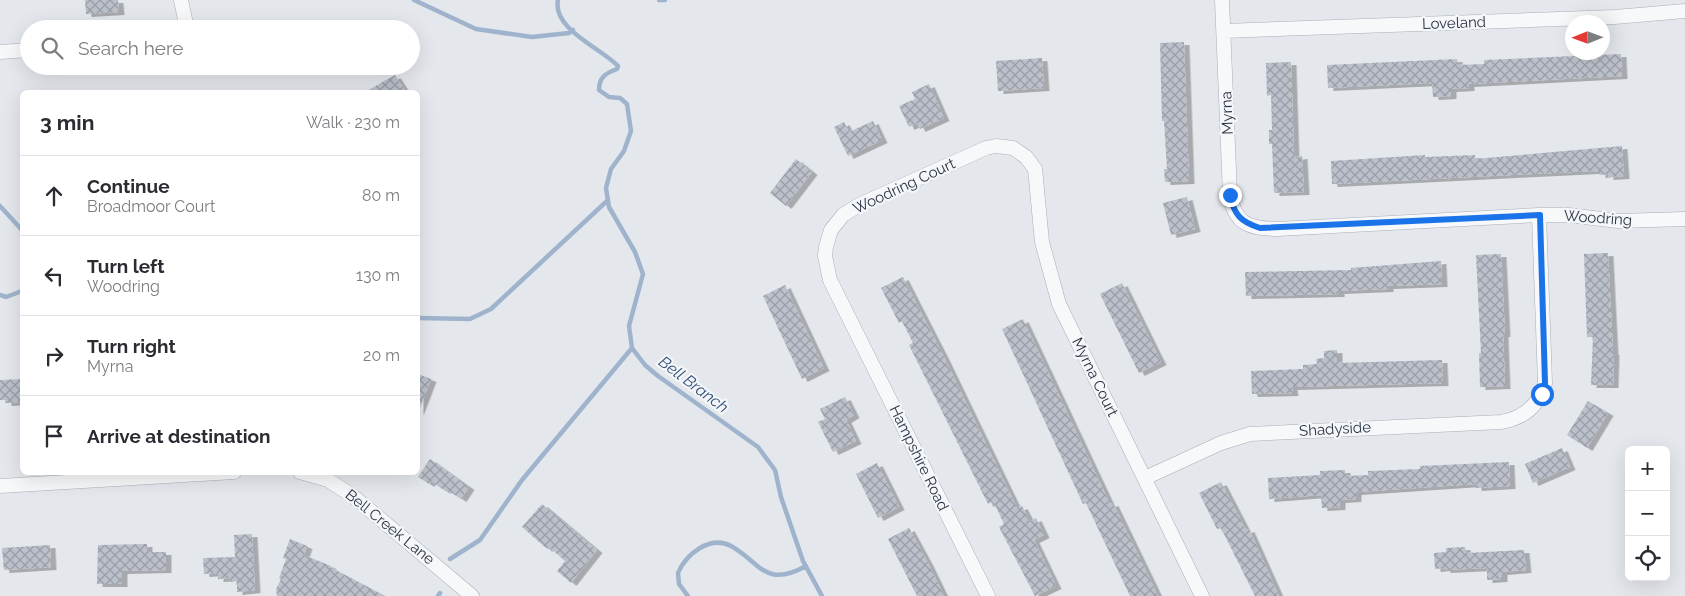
<!DOCTYPE html>
<html lang="en">
<head>
<meta charset="utf-8">
<style>
	body { margin:0; font-family:Raleway,sans-serif; background:#f2f2f3; color:#2b2b33 }
	.controls { position:absolute; right:15px; bottom:15px; display:grid; overflow:hidden; border-radius:8px; box-shadow:0 5px 20px #0002 }
	.controls button { width:45px; height:45px; display:grid; place-items:center; padding:0; border:0; border-bottom:1px solid #e1e1e2; background:#fff; color:#2b2b33; font:25px sans-serif }
	.compass { position:absolute; left:1565px; top:15px; width:45px; height:45px; border-radius:50%; background:#fff; box-shadow:0 5px 20px #0002; rotate:269deg }
	.stop { position:absolute; width:15px; height:15px; margin:-11px; border:4px solid #1a73e8; border-radius:50%; background:#fff }
	.stop.end { background:#1a73e8; border-color:#fff; box-shadow:0 1px 5px #0008 }
	.list { margin:0; padding:0; list-style:none }
	h2 { display:flex; justify-content:space-between; align-items:center; height:65px; margin:0; padding:0 20px; font-size:21px }
	h2 small { font-size:16px; font-weight:400; color:#7c7c81 }
	.list li { display:grid; grid-template-columns:32px 1fr auto; gap:15px; align-items:center; box-sizing:border-box; height:80px; padding:0 20px; border-top:1px solid #e1e1e2 }
	.list b { display:block; font-size:19px; white-space:nowrap }
	.list p { margin:0; font-size:16px; white-space:nowrap; color:#7c7c81 }
	.list em { font-size:16px; font-style:normal; color:#7c7c81 }
	.icon { flex:none; width:28px; height:28px; fill:none; stroke:currentColor; stroke-width:2; stroke-linecap:round; stroke-linejoin:round }
	.map { position:relative; flex:none; width:1685px; height:596px; overflow:hidden }
	.search { position:absolute; background:#fff; box-shadow:0 5px 20px #0002; left:20px; top:20px; width:400px; height:55px; display:flex; align-items:center; gap:12px; box-sizing:border-box; padding:0 18px; border-radius:28px; color:#7c7c81; font-size:19px }
	.panel { position:absolute; background:#fff; box-shadow:0 5px 20px #0002; left:20px; top:90px; width:400px; height:385px; border-radius:8px }
	.map>svg:first-child { display:block }
	.lines { fill:none; stroke-linecap:round; stroke-linejoin:round }
	.stream { stroke:#9fb4cc; stroke-width:4.5 }
	.building { fill:url(#building-cross-hatch); filter:url(#shadow) }
	.street-casing { stroke:#a9aeb7; stroke-width:15 }
	.street { stroke:#f7f8fa; stroke-width:14 }
	.route { stroke:#1a73e8; stroke-width:6 }
	.labels { text-anchor:middle; stroke-width:4.5; stroke-linejoin:round; paint-order:stroke }
	.street-label { font-size:15px; fill:#2b3445; stroke:#f4f6f9 }
	.water-label { font-size:16px; font-style:italic; fill:#34527a; stroke:#f4f6f9 }
</style>
</head>
<body>
<div class="map">
<svg width="1685" height="596" viewBox="0 0 1685 596">
	<defs>
		<pattern id="building-cross-hatch" width="8" height="8" patternUnits="userSpaceOnUse" patternTransform="scale(1.25)"><rect width="8" height="8" fill="#bbc0ca"/><path d="M0 0l8 8M0 8l8-8" fill="none" stroke="#989da6"/></pattern>
		<filter id="shadow"><feDropShadow dx="5.5" dy="3" stdDeviation="0" flood-color="#0004"/></filter>
	</defs>
	<rect width="100%" height="100%" fill="#e4e7ec"/>
	<g class="lines">
		<!-- stream -->
		<path class="stream" d="M 414,0 L 476,29 L 532,37 L 569,33 L 573,30
			M 558,0 C 552,29 601,48 618,66 L 617,69 C 606,73 599,77 599,90 L 609,97 L 620,98 L 627,104 L 631,131 L 624,151 L 611,169 L 606,188 L 609,207 L 635,252 L 643,274 L 629,326 L 632,348 L 645,365 L 658,376 L 758,447 L 775,470 L 781,497 L 803,561 L 822,596
			M 659,0 L 665,0
			M 0,206 L 22,230
			M 0,295 L 6,297 L 22,291
			M 418,318 L 470,319 L 491,309 L 608,200
			M 450,559 L 480,540 L 522,480 L 632,348
			M 438,596 L 440,593
			M 688,596 L 679,584 L 678,573 C 686,554 710,535 731,546 C 760,562 765,589 806,566"/>
	</g>
	<!-- building -->
	<path class="building" d="M 85,0 L 118,0 L 119,12 L 86,14 Z
		M 1184,42 L 1189,181 L 1165,182 L 1164,169 L 1167,169 L 1164,121 L 1162,121 L 1160,43 Z
		M 1621,54 L 1622,76 L 1469,84 L 1469,88 L 1451,89 L 1451,96 L 1433,97 L 1432,83 L 1328,88 L 1327,65 L 1457,59 L 1458,65 L 1484,64 L 1484,60 Z
		M 1042,58 L 1044,88 L 998,91 L 996,61 Z
		M 1291,62 L 1294,157 L 1302,156 L 1304,192 L 1274,193 L 1272,144 L 1269,144 L 1269,130 L 1272,130 L 1271,95 L 1267,96 L 1266,63 Z
		M 395,75 L 406,92 L 366,92 L 384,81 Z
		M 929,84 L 944,118 L 920,129 L 917,123 L 909,127 L 899,106 L 915,99 L 912,92 Z
		M 873,121 L 882,140 L 848,156 L 834,127 L 844,122 L 849,132 Z
		M 1622,146 L 1624,176 L 1608,177 L 1608,174 L 1600,175 L 1600,172 L 1593,171 L 1332,184 L 1331,161 L 1425,155 L 1425,157 L 1475,155 L 1475,159 Z
		M 796,159 L 812,172 L 786,206 L 770,193 Z
		M 1187,197 L 1195,229 L 1171,235 L 1163,203 Z
		M 1608,253 L 1613,352 L 1614,352 L 1613,385 L 1591,385 L 1593,337 L 1587,337 L 1584,254 Z
		M 1501,254 L 1505,334 L 1503,334 L 1505,386 L 1480,387 L 1479,353 L 1481,353 L 1476,255 Z
		M 1441,261 L 1442,284 L 1388,286 L 1388,289 L 1339,291 L 1339,294 L 1246,296 L 1245,272 L 1351,270 L 1351,268 Z
		M 903,277 L 944,357 L 1017,508 L 1022,506 L 1030,521 L 1036,518 L 1044,535 L 1034,540 L 1056,586 L 1035,596 L 999,527 L 1004,524 L 993,501 L 988,504 L 909,345 L 913,343 L 902,321 L 899,323 L 881,288 Z
		M 1122,283 L 1161,362 L 1139,373 L 1100,294 Z
		M 785,285 L 824,368 L 802,379 L 763,296 Z
		M 1023,319 L 1110,504 L 1113,503 L 1158,596 L 1130,596 L 1086,503 L 1083,504 L 1002,329 Z
		M 1337,350 L 1337,363 L 1442,360 L 1443,383 L 1292,387 L 1293,393 L 1252,394 L 1251,371 L 1303,369 L 1303,365 L 1317,364 L 1316,359 L 1324,358 L 1324,351 Z
		M 418,374 L 431,379 L 418,413 Z
		M 22,379 L 22,402 L 6,403 L 6,400 L 0,400 L 0,380 Z
		M 845,397 L 854,415 L 846,420 L 856,441 L 833,452 L 818,422 L 825,419 L 820,409 Z
		M 1588,401 L 1608,413 L 1587,448 L 1567,435 Z
		M 1562,448 L 1570,467 L 1533,483 L 1525,464 Z
		M 430,459 L 469,487 L 461,499 L 446,489 L 445,491 L 431,481 L 429,484 L 418,477 Z
		M 1509,462 L 1510,486 L 1476,488 L 1476,484 L 1356,492 L 1356,499 L 1340,500 L 1340,507 L 1322,508 L 1321,495 L 1269,499 L 1268,478 L 1320,475 L 1320,471 L 1345,470 L 1345,476 L 1368,475 L 1368,471 L 1420,469 L 1420,466 Z
		M 877,463 L 899,507 L 878,518 L 856,474 Z
		M 1221,482 L 1246,530 L 1249,529 L 1279,596 L 1255,596 L 1221,528 L 1217,529 L 1199,493 Z
		M 542,504 L 597,550 L 571,583 L 557,571 L 565,561 L 549,547 L 547,549 L 522,527 Z
		M 909,528 L 928,563 L 944,596 L 917,596 L 888,539 Z
		M 252,534 L 255,590 L 237,592 L 237,581 L 231,582 L 231,578 L 218,579 L 218,573 L 204,574 L 203,558 L 235,557 L 234,535 Z
		M 290,539 L 307,546 L 304,555 L 331,566 L 330,567 L 385,596 L 277,596 L 276,589 L 281,579 L 279,578 L 286,559 L 283,558 Z
		M 147,544 L 147,552 L 166,552 L 166,570 L 122,571 L 122,584 L 97,584 L 98,545 Z
		M 50,545 L 51,567 L 4,570 L 2,548 Z
		M 1465,547 L 1466,553 L 1524,550 L 1526,570 L 1502,572 L 1502,579 L 1487,580 L 1487,568 L 1445,570 L 1445,568 L 1435,569 L 1434,553 L 1446,552 L 1446,548 Z"/>
	<g class="lines">
		<!-- street casing -->
		<g class="street-casing">
			<path id="street" d="M 181,0 L 187,29
				M 1222,0 L 1230,195 C 1235,225 1249,228 1277,229 L 1539,215 L 1568,215 L 1618,221 L 1685,219
				M 1224,31 L 1615,17 L 1685,11
				M 0,52 L 29,50
				M 300,472 L 328,480 L 353,496 L 472,596
				M 1145,478 L 1221,443 L 1250,434 L 1501,422 C 1524,418 1539,406 1545,383 L 1539,215
				M 0,486 L 234,472
				M 988,596 L 830,280 L 825,256 L 826,247 L 831,230 L 843,215 L 859,205 L 986,148 L 996,146 L 1013,148 L 1026,157 L 1035,169 L 1042,242 L 1059,304 L 1202,596"/>
		</g>
		<!-- street -->
		<use href="#street" class="street"/>
	</g>
	<g class="lines">
		<!-- route -->
		<path class="route" d="M 1230,195 C 1234,215 1241,222 1260,228 L 1540,215 L 1545,383 L 1542,394"/>
	</g>
	<g class="labels">
		<!-- street labels -->
		<g class="street-label">
			<text transform="translate(1454 23) rotate(-2)" y="5">Loveland</text>
			<text transform="translate(1227 113) rotate(-92)" y="5">Myrna</text>
			<text transform="translate(904 186) rotate(-25)" y="5">Woodring Court</text>
			<text transform="translate(1598 218) rotate(4)" y="5">Woodring</text>
			<text transform="translate(1095 377) rotate(64)" y="5">Myrna Court</text>
			<text transform="translate(1335 429) rotate(-3)" y="5">Shadyside</text>
			<text transform="translate(919 458) rotate(64)" y="5">Hampshire Road</text>
			<text transform="translate(390 527) rotate(39)" y="5">Bell Creek Lane</text>
		</g>
		<!-- water labels -->
		<g class="water-label">
			<text transform="translate(694 384) rotate(37)" y="6">Bell Branch</text>
		</g>
	</g>
</svg>
<div class="controls">
<button>+</button>
<button>−</button>
<button><svg class="icon" aria-label="locate" viewBox="0 0 24 24"><circle cx="12" cy="12" r="6"/><path d="M12 2v4M12 18v4M2 12h4M18 12h4"/></svg></button>
</div>
<svg class="compass" viewBox="-18 -18 36 36"><path d="M0-13l5 13h-10z" fill="#e53935"/><path d="M0 13l5-13h-10z" fill="#7c7c81"/></svg>
<div class="stop" style="left:1542px;top:394px"></div>
<div class="stop end" style="left:1230px;top:195px"></div>
<div class="search"><svg class="icon" aria-label="search" viewBox="0 0 24 24"><circle cx="10" cy="10" r="6"/><path d="M15 15l6 6"/></svg>Search here</div>
<section class="panel">
<h2>3 min<small>Walk · 230 m</small></h2>
<ul class="list">
<li><svg class="icon" aria-label="ahead" viewBox="0 0 24 24"><path d="M12 20V5M6 11l6-6 6 6"/></svg><div><b>Continue</b><p>Broadmoor Court</p></div><em>80 m</em></li>
<li><svg class="icon" aria-label="left" viewBox="0 0 24 24"><path d="M17 20v-9H6M10 6l-5 5 5 5"/></svg><div><b>Turn left</b><p>Woodring</p></div><em>130 m</em></li>
<li><svg class="icon" aria-label="right" viewBox="0 0 24 24"><path d="M7 20v-9h11M14 6l5 5-5 5"/></svg><div><b>Turn right</b><p>Myrna</p></div><em>20 m</em></li>
<li><svg class="icon" aria-label="arrive" viewBox="0 0 24 24"><path d="M6 21V4h12l-3 4 3 4H6"/></svg><div><b>Arrive at destination</b></div></li>
</ul>
</section>
</div>
</body>
</html>
